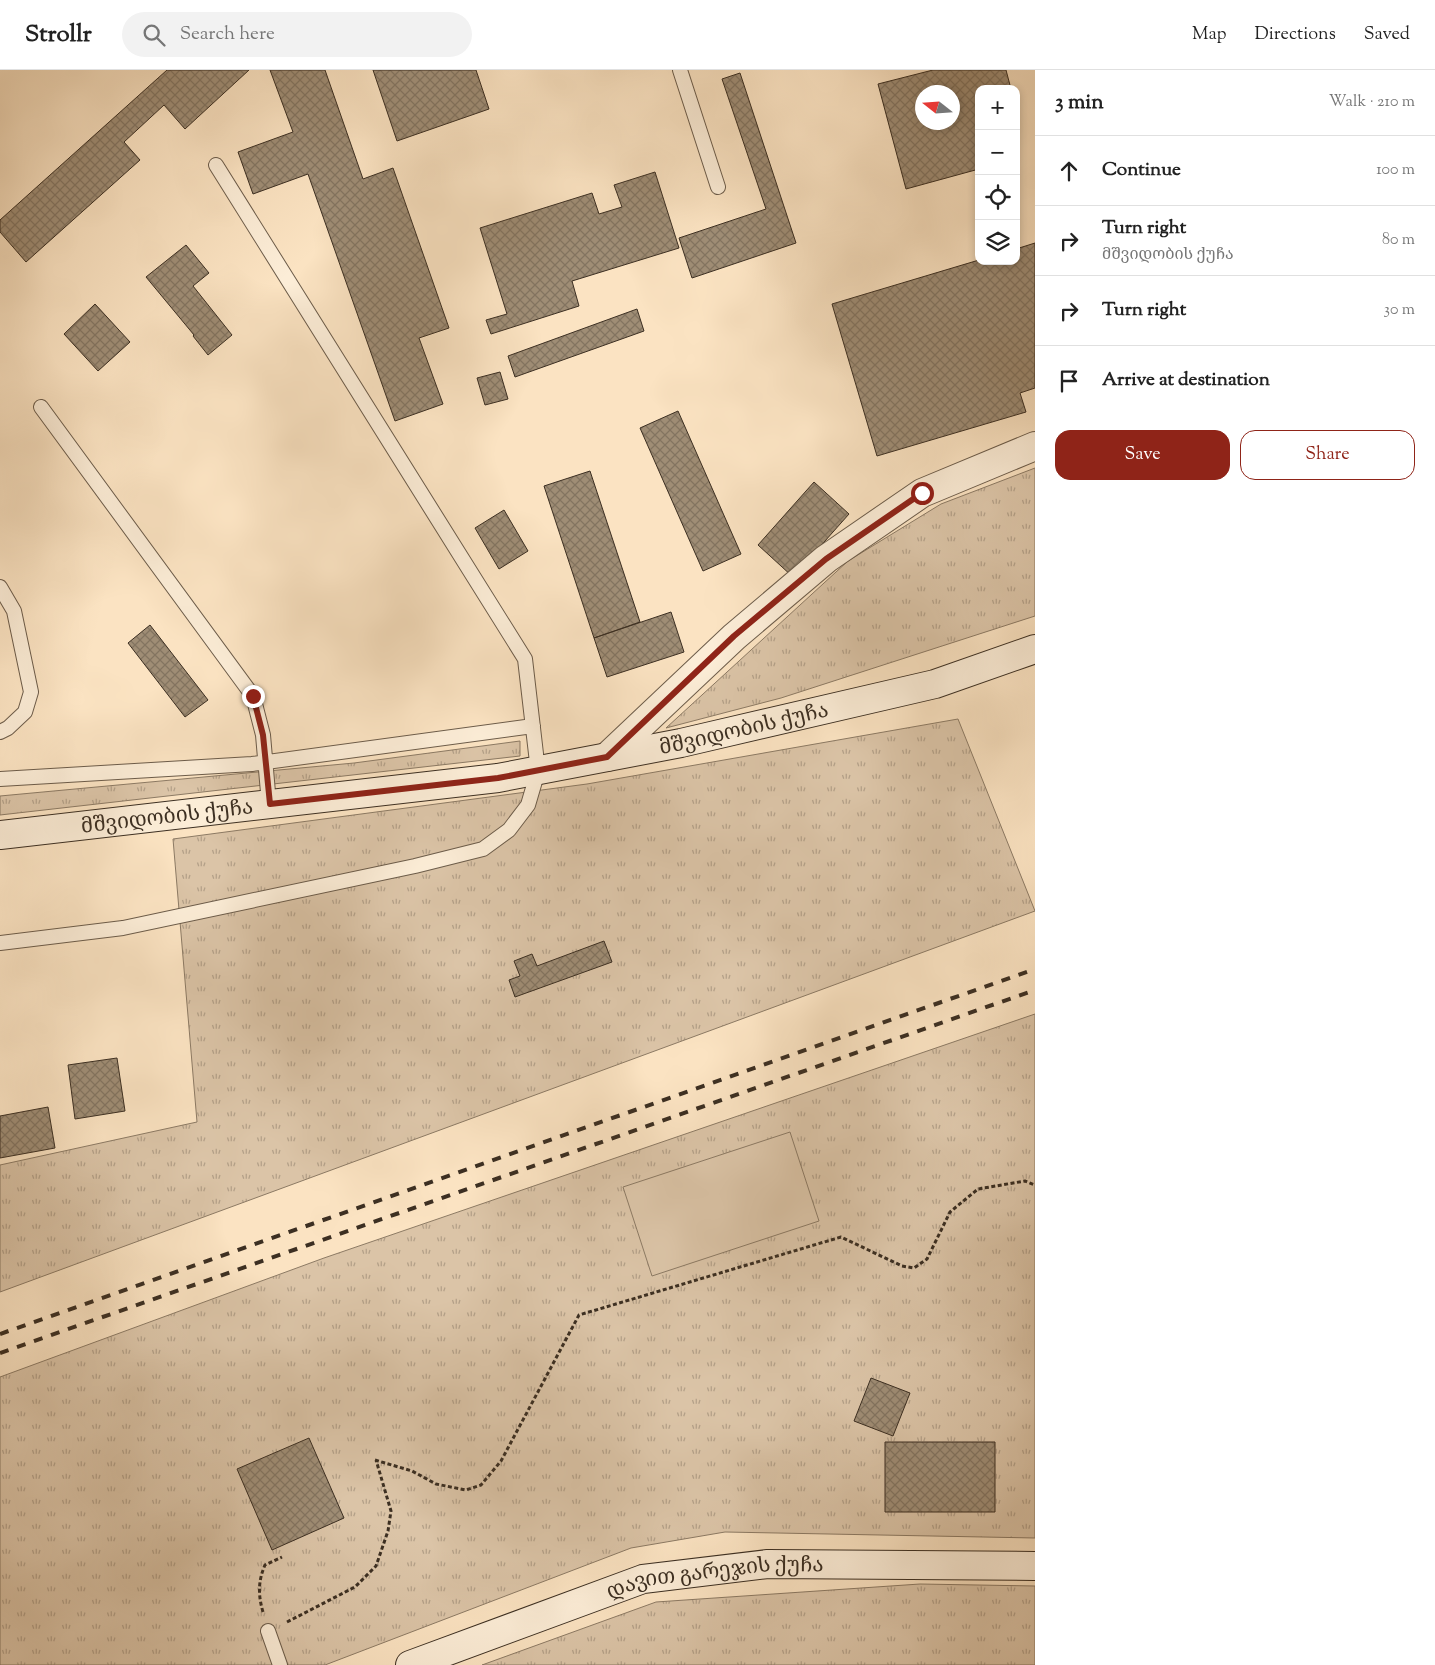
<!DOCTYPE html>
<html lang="en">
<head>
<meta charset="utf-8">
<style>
	body { margin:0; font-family:"Sorts Mill Goudy","Noto Serif Georgian",serif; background:#f2f2f2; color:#222 }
	.controls { position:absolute; right:15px; top:15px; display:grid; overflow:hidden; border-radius:10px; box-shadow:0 2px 8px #0003 }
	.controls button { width:45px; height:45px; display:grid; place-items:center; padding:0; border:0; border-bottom:1px solid #e0e0e0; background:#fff; color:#222; font:25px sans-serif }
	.compass { position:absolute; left:915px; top:15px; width:45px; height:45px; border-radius:50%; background:#fff; box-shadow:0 2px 8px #0003; rotate:287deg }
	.stop { position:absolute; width:15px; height:15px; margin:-11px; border:4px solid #8f2418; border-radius:50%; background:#fff }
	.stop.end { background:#8f2418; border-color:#fff; box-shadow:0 1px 5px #0008 }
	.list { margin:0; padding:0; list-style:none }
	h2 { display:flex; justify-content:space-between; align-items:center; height:65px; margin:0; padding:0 20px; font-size:21px }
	h2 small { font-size:16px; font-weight:400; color:#767676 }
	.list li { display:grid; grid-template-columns:32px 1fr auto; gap:15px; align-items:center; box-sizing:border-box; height:70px; padding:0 20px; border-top:1px solid #e0e0e0 }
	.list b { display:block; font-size:19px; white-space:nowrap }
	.list p { margin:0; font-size:16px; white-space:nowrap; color:#767676 }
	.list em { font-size:16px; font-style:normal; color:#767676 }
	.actions { display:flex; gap:10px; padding:15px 20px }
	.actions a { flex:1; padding:11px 0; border:1px solid #8f2418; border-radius:15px; text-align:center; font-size:18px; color:#8f2418 }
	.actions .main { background:#8f2418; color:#fff }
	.icon { flex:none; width:28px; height:28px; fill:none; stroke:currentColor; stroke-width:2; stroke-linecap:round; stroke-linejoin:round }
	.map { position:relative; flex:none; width:1035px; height:1595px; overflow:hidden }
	header { display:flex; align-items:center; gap:30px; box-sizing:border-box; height:70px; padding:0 25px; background:#fff; border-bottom:1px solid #e0e0e0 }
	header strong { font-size:24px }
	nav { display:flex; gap:28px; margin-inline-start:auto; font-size:18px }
	.search { width:350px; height:45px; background:#f2f2f2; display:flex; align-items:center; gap:12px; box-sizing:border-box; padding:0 18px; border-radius:28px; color:#767676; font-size:19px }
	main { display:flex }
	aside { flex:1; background:#fff }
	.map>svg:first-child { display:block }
	.grass { fill:url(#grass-tufts); stroke:#8c7a64 }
	.pitch { fill:#dbc4a7; stroke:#8c7a64 }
	.building { fill:url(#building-cross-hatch); stroke:#3c2f22; fill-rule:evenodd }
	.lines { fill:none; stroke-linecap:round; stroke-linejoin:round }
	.service-casing { stroke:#6c5c4a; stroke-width:16 }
	.minor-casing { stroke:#6c5c4a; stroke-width:30 }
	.secondary-casing { stroke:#3c2f22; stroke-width:30 }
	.path { stroke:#3c2f22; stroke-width:3; stroke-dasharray:4 2.5; stroke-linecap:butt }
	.service { stroke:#fcedd7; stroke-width:14 }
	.minor { stroke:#fcedd7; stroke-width:28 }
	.secondary { stroke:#fcedd7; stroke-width:28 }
	.rail { stroke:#3c2f22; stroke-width:4; stroke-dasharray:9 9; stroke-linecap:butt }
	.route { stroke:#8f2418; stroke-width:6 }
	.labels { text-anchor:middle; stroke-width:5; stroke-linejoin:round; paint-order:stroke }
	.street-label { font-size:21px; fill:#3c2f22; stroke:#fcedd7 }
</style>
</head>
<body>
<header>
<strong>Strollr</strong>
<div class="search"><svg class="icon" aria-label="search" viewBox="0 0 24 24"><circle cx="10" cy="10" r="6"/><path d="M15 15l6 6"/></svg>Search here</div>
<nav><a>Map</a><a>Directions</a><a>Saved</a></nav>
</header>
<main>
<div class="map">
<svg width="1035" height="1595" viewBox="0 0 1035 1595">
	<defs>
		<pattern id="grass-tufts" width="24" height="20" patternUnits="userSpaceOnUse" patternTransform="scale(1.25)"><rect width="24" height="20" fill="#dbc4a7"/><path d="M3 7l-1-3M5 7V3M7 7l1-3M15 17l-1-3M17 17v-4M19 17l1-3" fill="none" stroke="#b3a088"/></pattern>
		<pattern id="building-cross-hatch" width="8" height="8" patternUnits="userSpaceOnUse" patternTransform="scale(1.25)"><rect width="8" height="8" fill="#9f8d75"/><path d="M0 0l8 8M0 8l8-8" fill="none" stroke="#837460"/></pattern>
	</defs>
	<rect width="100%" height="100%" fill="#fbe3c2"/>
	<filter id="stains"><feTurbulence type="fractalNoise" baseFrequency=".004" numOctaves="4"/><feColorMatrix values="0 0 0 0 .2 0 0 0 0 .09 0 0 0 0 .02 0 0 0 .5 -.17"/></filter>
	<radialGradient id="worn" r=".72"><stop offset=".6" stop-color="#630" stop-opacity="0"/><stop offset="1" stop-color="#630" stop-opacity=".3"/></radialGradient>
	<!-- grass -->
	<path class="grass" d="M 1035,398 L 1035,546 L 781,628 L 666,658 L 848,491 L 941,434 Z
		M 958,649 L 1035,841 L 0,1222 L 0,1095 L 197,1052 L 173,769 L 587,714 Z
		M 520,671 L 520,686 L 0,745 L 0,726 L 354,693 Z
		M 1035,944 L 1035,1468 L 725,1462 L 631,1478 L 325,1595 L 0,1595 L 0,1307 L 324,1188 Z
		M 920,1514 L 1035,1516 L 1035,1595 L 482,1595 L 656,1532 Z"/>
	<!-- pitch -->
	<path class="pitch" d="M 790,1062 L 819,1151 L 652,1206 L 623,1117 Z"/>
	<!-- building -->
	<path class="building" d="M 167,0 L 249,0 L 185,59 L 164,35 L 124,72 L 140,90 L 26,192 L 0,162 L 0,150 Z
		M 270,0 L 325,0 L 363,109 L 393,98 L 449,258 L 419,268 L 443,334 L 395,351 L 308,104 L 253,124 L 238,82 L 293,62 Z
		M 373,0 L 476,0 L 489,39 L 397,71 Z
		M 933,0 L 1006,0 L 1011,19 L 979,19 L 979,99 L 906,119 L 878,14 ZM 922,22 L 952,22 L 952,52 L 922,52 Z
		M 740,3 L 796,173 L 692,208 L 679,168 L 766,139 L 722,9 Z
		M 655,102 L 679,178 L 572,211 L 579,236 L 491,264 L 486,250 L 507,244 L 480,158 L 592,123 L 599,144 L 622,137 L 614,115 Z
		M 1035,173 L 1035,318 L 1020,323 L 1026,342 L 877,386 L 832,234 L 979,190 L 979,191 L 1016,191 L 1016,179 Z
		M 186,175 L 209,203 L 193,216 L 232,265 L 208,285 L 193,266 L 194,265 L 146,207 Z
		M 95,234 L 130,272 L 98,301 L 64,264 Z
		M 637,239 L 644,261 L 515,307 L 508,286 Z
		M 500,302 L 508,329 L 485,335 L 477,308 Z
		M 678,341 L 741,484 L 703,501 L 640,358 Z
		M 590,401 L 640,552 L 594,568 L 544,416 Z
		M 814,412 L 849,444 L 793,507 L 758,475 Z
		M 504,440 L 528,481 L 499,499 L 475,458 Z
		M 671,542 L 684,582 L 607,607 L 594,568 Z
		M 150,555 L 208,630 L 185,647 L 128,573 Z
		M 604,871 L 612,892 L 515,927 L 509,910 L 520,906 L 514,891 L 532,884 L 537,896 Z
		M 117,988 L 125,1041 L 75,1049 L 68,995 Z
		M 48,1037 L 55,1078 L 0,1088 L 0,1046 Z
		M 871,1308 L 910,1323 L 893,1366 L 854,1351 Z
		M 309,1368 L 344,1448 L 272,1480 L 237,1399 Z
		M 885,1372 L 995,1372 L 995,1442 L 885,1442 Z"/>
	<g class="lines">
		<!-- service casing -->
		<g class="service-casing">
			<path id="service" d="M 680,0 L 718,117
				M 41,337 L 253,626 L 263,665 L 269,734
				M 0,517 L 14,541 L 31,622 L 25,642 L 8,658 L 0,662
				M 0,709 L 252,694 L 533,656
				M 0,873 L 123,858 L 415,796 L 483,779 L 509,760 L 528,735 L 538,701 L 525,589 L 216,95
				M 268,1561 L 280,1595"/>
		</g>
		<!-- minor casing -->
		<g class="minor-casing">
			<path id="minor" d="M 607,687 L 734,567 L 826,489 L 922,423 L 1035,376"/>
		</g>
		<!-- secondary casing -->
		<g class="secondary-casing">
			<g id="secondary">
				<path id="s1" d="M 0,765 L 498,708 L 681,673 L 935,614 L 1035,579"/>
				<path id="s2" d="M 410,1595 L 643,1509 L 768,1494 L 1035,1496"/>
			</g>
		</g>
		<!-- path -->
		<path class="path" d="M 375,1390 L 412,1401 L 436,1414 L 466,1420 L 481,1415 L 501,1391 L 579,1245 L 841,1167 L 902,1196 L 914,1198 L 927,1189 L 950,1142 L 978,1119 L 1025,1111 L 1035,1115
			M 263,1542 C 258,1525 258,1511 265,1495 L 282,1487
			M 287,1552 L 355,1517 L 376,1496 L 388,1461 L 391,1441 L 376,1390"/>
		<!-- service -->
		<use href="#service" class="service"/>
		<!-- minor -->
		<use href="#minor" class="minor"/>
		<!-- secondary -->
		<use href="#secondary" class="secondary"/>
		<!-- rail -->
		<path class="rail" d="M 0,1264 L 1035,899
			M 0,1283 L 1035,920"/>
	</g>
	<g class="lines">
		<!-- route -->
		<path class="route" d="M 253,626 L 263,665 L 270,734 L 498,708 L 607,687 L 734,566 L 826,489 L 922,423"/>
	</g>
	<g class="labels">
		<!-- street labels -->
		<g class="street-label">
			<text dy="7" stroke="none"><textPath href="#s1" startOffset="752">მშვიდობის ქუჩა</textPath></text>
			<text dy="7" stroke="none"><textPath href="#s1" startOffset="168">მშვიდობის ქუჩა</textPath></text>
			<text dy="7" stroke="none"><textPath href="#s2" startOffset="320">დავით გარეჯის ქუჩა</textPath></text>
		</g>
	</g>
	<rect width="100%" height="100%" filter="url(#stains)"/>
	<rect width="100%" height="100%" fill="url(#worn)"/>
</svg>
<div class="controls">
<button>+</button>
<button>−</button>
<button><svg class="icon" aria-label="locate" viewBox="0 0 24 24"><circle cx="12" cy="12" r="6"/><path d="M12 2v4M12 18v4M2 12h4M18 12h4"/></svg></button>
<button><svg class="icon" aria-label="layers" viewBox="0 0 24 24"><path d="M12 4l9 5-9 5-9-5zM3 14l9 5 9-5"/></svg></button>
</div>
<svg class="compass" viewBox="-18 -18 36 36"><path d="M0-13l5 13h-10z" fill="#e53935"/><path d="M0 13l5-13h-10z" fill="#767676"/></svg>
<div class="stop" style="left:922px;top:423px"></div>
<div class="stop end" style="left:253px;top:626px"></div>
</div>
<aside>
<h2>3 min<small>Walk · 210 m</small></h2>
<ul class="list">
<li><svg class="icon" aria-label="ahead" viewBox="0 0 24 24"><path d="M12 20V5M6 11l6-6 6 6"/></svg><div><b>Continue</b></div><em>100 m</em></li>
<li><svg class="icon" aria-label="right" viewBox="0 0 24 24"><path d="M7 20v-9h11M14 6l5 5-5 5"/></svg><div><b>Turn right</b><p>მშვიდობის ქუჩა</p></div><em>80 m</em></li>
<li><svg class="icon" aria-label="right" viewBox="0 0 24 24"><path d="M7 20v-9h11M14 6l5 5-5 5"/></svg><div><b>Turn right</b></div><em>30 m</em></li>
<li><svg class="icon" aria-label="arrive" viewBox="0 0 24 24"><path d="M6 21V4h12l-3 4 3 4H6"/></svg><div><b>Arrive at destination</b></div></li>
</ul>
<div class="actions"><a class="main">Save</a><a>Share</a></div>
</aside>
</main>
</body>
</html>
